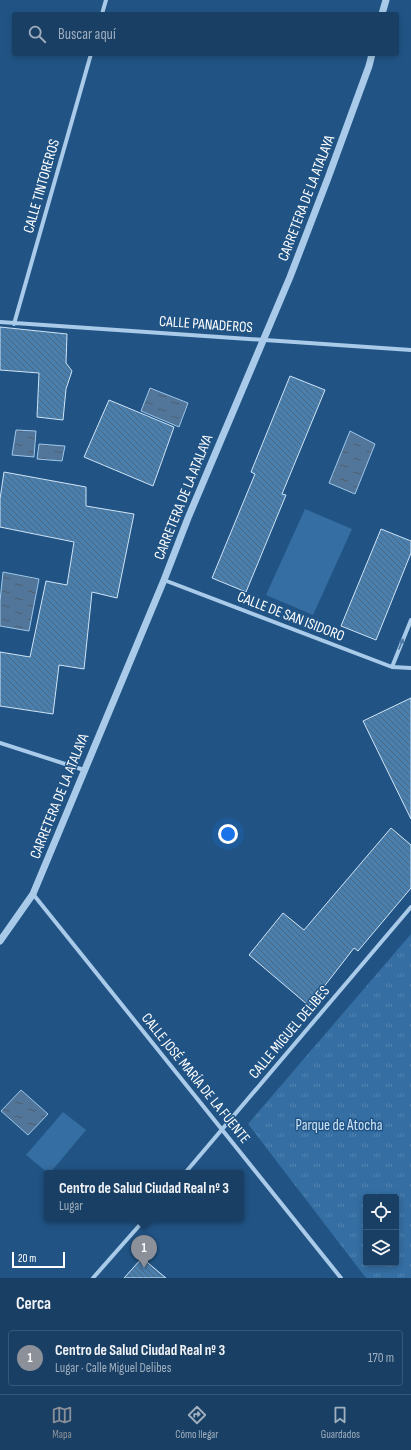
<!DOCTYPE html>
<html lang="es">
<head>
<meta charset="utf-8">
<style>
	body { margin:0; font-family:"Sofia Sans Condensed",sans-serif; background:#264a6d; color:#f1f3f6 }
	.controls { position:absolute; right:12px; bottom:12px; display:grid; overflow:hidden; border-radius:4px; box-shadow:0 2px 6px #0003 }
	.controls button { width:36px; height:36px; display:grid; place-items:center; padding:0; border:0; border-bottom:1px solid #375878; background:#193f64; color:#f1f3f6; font:20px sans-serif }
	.scale { position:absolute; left:12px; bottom:10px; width:53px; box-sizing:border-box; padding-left:4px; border:2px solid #fff; border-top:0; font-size:11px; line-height:14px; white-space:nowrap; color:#fff; -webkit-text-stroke:3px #215485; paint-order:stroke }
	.you { position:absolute; left:228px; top:834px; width:14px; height:14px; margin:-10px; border:3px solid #fff; border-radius:50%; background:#1a73e8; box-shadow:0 0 0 6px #1a73e833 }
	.badge { display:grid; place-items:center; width:26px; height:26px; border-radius:50%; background:#8c9099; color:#fff; font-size:13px; font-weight:700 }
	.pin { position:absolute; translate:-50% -33px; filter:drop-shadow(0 1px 2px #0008) }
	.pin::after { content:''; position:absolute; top:21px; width:14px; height:12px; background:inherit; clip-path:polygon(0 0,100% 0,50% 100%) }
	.popup { position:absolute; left:44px; top:1170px; width:200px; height:52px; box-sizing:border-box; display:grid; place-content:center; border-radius:4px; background:#193f64; filter:drop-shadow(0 1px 3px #0005); font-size:13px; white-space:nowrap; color:#9fafbf }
	.popup b { font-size:15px; color:#f1f3f6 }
	.popup::after { content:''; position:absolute; left:50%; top:100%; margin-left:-8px; border:8px solid transparent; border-top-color:#193f64 }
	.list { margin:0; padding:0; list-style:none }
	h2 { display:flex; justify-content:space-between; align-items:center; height:52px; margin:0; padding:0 16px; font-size:17px }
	h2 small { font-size:13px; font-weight:400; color:#9fafbf }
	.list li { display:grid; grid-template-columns:26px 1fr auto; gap:12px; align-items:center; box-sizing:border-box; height:56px; margin:0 8px 8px; padding:0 8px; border:1px solid #375878; border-radius:4px }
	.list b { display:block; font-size:15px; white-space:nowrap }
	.list p { margin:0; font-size:13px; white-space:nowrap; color:#9fafbf }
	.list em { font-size:13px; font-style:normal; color:#9fafbf }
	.icon { flex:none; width:22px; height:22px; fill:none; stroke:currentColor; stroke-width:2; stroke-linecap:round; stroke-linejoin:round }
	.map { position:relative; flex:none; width:411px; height:1278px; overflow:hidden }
	.search { position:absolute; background:#193f64; box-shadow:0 2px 6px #0003; left:12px; right:12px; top:12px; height:44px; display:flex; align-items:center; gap:10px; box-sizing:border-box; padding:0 14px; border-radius:4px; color:#9fafbf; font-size:15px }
	.sheet { height:116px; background:#193f64 }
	nav { display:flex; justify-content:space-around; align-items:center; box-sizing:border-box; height:56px; border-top:1px solid #375878; background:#193f64; font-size:11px; color:#9fafbf }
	nav a { display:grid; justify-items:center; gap:2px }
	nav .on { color:#8c9099 }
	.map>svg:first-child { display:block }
	.park { fill:url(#park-tufts); fill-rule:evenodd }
	.pitch { fill:#356ea2 }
	.water { fill:url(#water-ripples); stroke:#9dc7ea }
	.building { fill:url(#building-back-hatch); stroke:#cee4f7 }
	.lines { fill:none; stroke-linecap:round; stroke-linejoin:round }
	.minor { stroke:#a9cbe9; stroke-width:4 }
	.tertiary { stroke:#a9cbe9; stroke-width:7 }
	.oneway { fill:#4a78a3 }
	.labels { text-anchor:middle; stroke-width:3; stroke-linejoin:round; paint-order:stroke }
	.street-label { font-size:15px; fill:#fff; stroke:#215485 }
	.park-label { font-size:15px; fill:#cee4f7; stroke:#215485 }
</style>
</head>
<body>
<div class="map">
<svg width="411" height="1278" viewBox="0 0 411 1278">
	<defs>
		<pattern id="park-tufts" width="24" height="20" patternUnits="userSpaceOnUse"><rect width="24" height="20" fill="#356ea2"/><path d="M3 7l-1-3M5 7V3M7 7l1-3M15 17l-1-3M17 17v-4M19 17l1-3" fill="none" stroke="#5384b0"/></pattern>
		<pattern id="water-ripples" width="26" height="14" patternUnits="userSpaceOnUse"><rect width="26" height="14" fill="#527699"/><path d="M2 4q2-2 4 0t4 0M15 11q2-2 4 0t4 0" fill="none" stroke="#4f5f6f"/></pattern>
		<pattern id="building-back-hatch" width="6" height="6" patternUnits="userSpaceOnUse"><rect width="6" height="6" fill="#4a7ead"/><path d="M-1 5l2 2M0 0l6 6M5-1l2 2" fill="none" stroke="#4b6881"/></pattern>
	</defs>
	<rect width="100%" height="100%" fill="#215485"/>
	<!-- park -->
	<path class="park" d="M 411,934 L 411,1278 L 366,1278 L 248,1124 ZM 366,1197 L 396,1197 L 396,1263 L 366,1263 Z"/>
	<!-- pitch -->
	<path class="pitch" d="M 305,509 L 352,529 L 313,615 L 266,595 Z
		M 63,1112 L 86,1130 L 50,1173 L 48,1173 L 26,1155 Z"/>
	<!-- water -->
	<path class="water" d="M 150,388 L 188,403 L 179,427 L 141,411 Z
		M 16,430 L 36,431 L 34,457 L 12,455 Z
		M 350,431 L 375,444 L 355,494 L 329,483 Z
		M 39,444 L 65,446 L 62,461 L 37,459 Z
		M 3,572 L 39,579 L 29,631 L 0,626 L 0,601 Z
		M 21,1090 L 48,1114 L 28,1135 L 1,1111 Z"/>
	<!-- building -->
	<path class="building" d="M 0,327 L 67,334 L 66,363 L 72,371 L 66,389 L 63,420 L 37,417 L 39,373 L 0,370 Z
		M 290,376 L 325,390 L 282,494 L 286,495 L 246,592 L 212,578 L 255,474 L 251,472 Z
		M 109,400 L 174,427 L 153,486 L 84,457 Z
		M 4,472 L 86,487 L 86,506 L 134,514 L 117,598 L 92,592 L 84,669 L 59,665 L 53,714 L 0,706 L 0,652 L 30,657 L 46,581 L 67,585 L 74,542 L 0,527 L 0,499 Z
		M 381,529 L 411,541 L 411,553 L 376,640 L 341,626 Z
		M 411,698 L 411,819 L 363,721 Z
		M 391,828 L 411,845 L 411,888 L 358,951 L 354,948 L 309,1006 L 249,955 L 283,913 L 304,930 Z
		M 142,1258 L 166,1278 L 124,1278 Z"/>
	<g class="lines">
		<!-- minor -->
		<path class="minor" d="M 102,14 L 106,0
			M 0,322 L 411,350
			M 14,324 L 91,54
			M 164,580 L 392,667 L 411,668
			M 392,667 L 411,620
			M 0,743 L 84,770
			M 33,894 L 341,1278
			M 185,1173 L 411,907
			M 93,1278 L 145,1219"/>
		<!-- tertiary -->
		<path class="tertiary" d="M 382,14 L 386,0
			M 0,941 L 33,894 L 164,580 L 188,518 L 290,277 L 328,178 L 369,66 L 372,54"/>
	</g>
	<!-- one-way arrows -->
	<defs><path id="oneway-solid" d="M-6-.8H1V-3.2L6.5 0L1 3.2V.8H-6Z"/></defs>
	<use class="oneway" href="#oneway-solid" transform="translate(401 644) rotate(-68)"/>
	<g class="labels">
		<!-- street labels -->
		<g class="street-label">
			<text transform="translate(41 186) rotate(-74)" y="5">CALLE TINTOREROS</text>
			<text transform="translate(306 198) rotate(-69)" y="5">CARRETERA DE LA ATALAYA</text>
			<text transform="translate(206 324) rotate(4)" y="5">CALLE PANADEROS</text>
			<text transform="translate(183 497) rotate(-68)" y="5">CARRETERA DE LA ATALAYA</text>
			<text transform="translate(291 616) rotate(21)" y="5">CALLE DE SAN ISIDORO</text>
			<text transform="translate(59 796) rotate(-68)" y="5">CARRETERA DE LA ATALAYA</text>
			<text transform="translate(289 1032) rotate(-50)" y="5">CALLE MIGUEL DELIBES</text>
			<text transform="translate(196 1078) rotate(51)" y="5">CALLE JOSÉ MARÍA DE LA FUENTE</text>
		</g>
		<!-- park labels -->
		<g class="park-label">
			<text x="339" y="1130">Parque de Atocha</text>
		</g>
	</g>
</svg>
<div class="controls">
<button><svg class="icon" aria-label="locate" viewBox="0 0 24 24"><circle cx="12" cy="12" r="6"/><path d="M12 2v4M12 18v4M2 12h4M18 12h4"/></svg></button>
<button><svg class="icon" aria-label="layers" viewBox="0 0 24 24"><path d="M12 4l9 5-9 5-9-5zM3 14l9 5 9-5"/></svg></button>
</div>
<div class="scale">20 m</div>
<div class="you"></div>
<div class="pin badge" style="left:144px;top:1268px">1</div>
<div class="popup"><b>Centro de Salud Ciudad Real nº 3</b>Lugar</div>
<div class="search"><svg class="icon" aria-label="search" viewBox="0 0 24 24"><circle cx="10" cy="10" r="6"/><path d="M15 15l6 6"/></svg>Buscar aquí</div>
</div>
<section class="sheet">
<h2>Cerca<small></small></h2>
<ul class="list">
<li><span class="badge">1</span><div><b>Centro de Salud Ciudad Real nº 3</b><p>Lugar · Calle Miguel Delibes</p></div><em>170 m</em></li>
</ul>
</section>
<nav>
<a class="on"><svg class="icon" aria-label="map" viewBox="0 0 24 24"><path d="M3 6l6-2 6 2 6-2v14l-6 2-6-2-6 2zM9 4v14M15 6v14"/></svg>Mapa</a>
<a><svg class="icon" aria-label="directions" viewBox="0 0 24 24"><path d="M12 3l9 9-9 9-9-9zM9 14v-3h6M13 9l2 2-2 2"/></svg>Cómo llegar</a>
<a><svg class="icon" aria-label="saved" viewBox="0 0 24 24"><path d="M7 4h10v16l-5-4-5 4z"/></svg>Guardados</a>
</nav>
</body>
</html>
